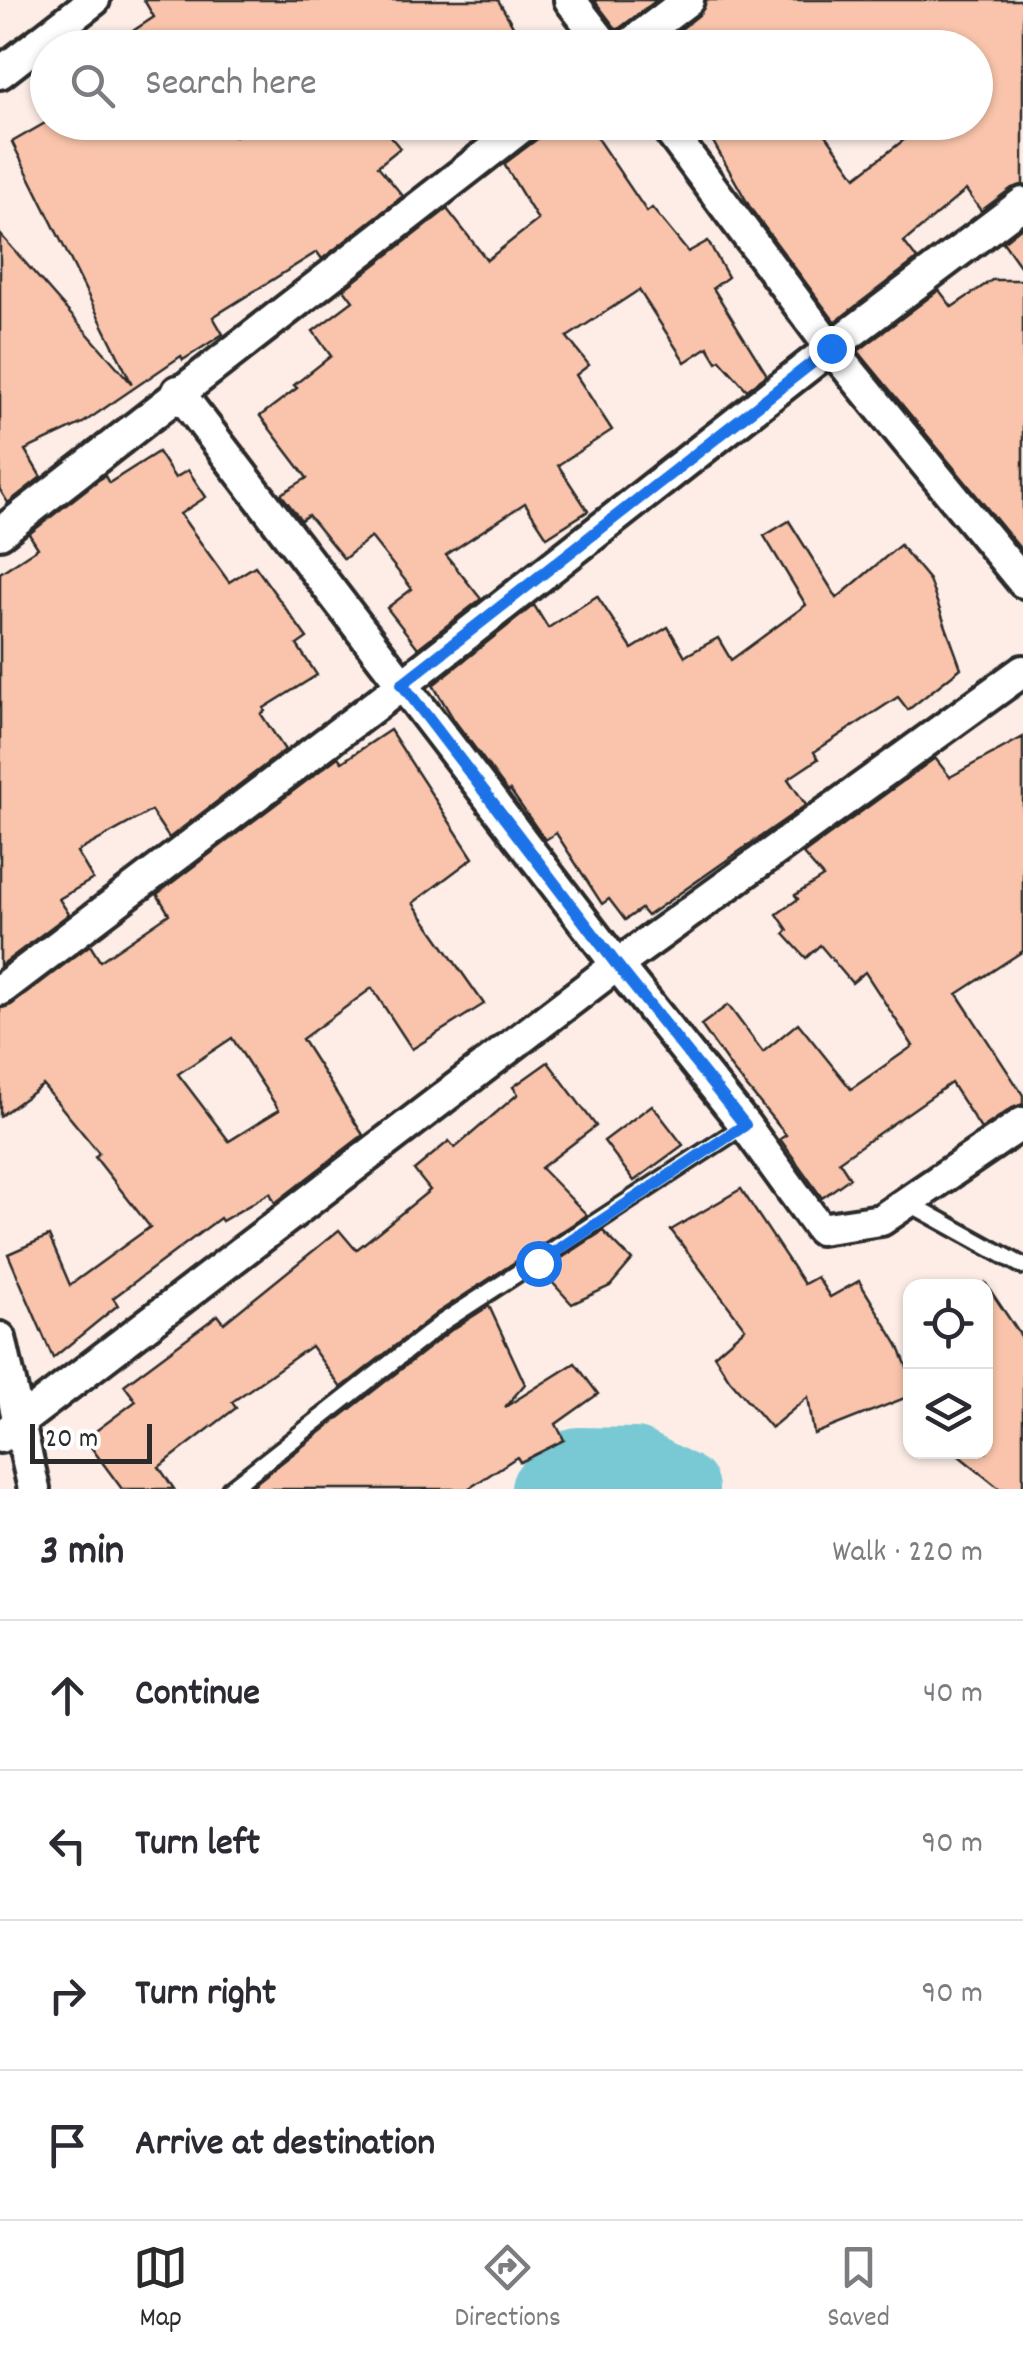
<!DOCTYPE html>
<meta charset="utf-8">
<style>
:root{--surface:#fff;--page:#f7f7f7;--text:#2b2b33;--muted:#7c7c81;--line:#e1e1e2;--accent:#2b2b2b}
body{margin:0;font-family:Dekko,sans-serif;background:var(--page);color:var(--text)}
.controls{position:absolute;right:30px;bottom:30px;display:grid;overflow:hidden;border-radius:20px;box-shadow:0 2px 8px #0004}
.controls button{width:90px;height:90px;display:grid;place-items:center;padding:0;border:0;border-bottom:2px solid var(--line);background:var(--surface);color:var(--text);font:50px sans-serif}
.scale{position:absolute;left:30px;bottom:25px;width:122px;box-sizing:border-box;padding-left:10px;border:5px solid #2b2b2b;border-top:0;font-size:28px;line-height:35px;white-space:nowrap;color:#2b2b2b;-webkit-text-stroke:8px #fff;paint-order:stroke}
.stop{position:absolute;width:30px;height:30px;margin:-22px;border:8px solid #1a73e8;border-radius:50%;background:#fff}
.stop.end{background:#1a73e8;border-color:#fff;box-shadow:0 2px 10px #0008}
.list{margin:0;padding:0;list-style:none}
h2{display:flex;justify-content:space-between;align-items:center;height:130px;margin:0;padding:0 40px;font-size:42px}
h2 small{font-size:32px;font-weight:400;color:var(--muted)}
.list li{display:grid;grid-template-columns:65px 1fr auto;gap:30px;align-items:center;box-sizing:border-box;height:150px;padding:0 40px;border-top:2px solid var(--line)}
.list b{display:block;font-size:38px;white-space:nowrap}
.list em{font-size:32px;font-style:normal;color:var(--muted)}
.icon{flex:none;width:55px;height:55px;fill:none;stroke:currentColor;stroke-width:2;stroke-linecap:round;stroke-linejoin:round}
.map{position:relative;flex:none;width:1023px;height:1489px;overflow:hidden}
.search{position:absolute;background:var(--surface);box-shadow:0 2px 8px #0004;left:30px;right:30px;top:30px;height:110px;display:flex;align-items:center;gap:25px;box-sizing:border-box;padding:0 35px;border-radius:55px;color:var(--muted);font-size:38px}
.sheet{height:730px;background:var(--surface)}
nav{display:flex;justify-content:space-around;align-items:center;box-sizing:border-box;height:140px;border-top:2px solid var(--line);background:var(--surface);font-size:28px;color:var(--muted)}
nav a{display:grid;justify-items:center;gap:5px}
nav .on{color:var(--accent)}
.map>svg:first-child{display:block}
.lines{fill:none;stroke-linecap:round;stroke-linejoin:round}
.river{stroke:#79c9d5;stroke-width:72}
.building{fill:#f9c4ab;stroke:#2b2b2b;stroke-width:2.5;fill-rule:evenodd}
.lane-casing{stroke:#2b2b2b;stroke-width:22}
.street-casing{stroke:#2b2b2b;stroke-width:38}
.lane{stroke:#fff;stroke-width:15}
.street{stroke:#fff;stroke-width:30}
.route{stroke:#1a73e8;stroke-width:12}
</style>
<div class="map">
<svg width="1023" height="1489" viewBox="0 0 1023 1489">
<rect width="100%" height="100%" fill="#fdede6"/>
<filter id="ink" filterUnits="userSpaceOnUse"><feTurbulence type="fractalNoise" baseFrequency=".01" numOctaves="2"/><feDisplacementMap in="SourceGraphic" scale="20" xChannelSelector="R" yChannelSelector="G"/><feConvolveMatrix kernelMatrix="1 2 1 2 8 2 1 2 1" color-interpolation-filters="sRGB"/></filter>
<g filter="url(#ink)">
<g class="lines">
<polyline class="river" points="547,1489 579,1463 635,1464 683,1489"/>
</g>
<g class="building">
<polygon points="144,0 498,0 526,48 240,48 232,34 209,48 107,48 154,17"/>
<polygon points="594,0 657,0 617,30"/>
<polygon points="706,0 1023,0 1023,185 1012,188 981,211 966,190 904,242 917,259 835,322 751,209 702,122 817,122 856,177 927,122 976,122 976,48 657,48 699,15"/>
<polygon points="47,122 203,122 235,136 253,122 378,122 400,148 378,166 403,196 322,259 317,252 213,317 223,334 183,360 181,356 83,423 25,450 41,477 8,503 0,490 0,234 132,384 12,142"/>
<polygon points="546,122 586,122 647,212 652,208 688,252 708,241 728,277 713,288 767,375 747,390 720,360 717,362 708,347 685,362 639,290 567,337 589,365 576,375 612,430 558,465 588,511 547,537 525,503 446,555 481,599 418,648 387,608 412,589 371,537 344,559 308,515 301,520 281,494 307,478 260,416 297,388 294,385 331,356 313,331 353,301 344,289 447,209 487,260 538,220 504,164 540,137"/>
<polygon points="1023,226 1023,270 1003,242"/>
<polygon points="992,280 1023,280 1023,552 858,351 939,290 952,307"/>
<polygon points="158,452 175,478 188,470 206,497 180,514 229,582 255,566 307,638 297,645 317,675 264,708 265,711 261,714 285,750 169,838 151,811 77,852 93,879 59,899 69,914 0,966 0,573 38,548 29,534 97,481 105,476 109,483"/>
<polygon points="789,521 837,598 900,545 929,580 961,668 908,710 898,697 814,752 818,759 788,779 806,805 647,916 641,909 625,920 609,899 602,904 556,833 545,840 510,790 508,792 454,720 433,685 534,605 548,628 597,596 632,649 668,627 685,656 718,638 731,660 806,605 764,536"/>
<path d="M390,730L473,858L413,903L484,1004L412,1049L372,988L302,1039L363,1135L275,1203L270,1193L222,1221L220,1218L113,1298L118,1305L53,1358L8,1254L49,1236L70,1285L150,1227L95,1157L99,1153L43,1085L0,1116V1008L11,1005L90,945L100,961L169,914L157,894L338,757L342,762ZM232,1038L279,1110L229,1141L178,1074Z"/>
<polygon points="1023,737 1023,951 957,994 1023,1095 1023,1104 1012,1108 981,1129 951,1083 839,1161 850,1178 822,1198 780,1139 786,1135 732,1069 701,1025 728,1005 763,1052 798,1023 851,1089 913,1046 865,972 852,983 820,945 806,958 784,934 788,930 777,914 798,899 795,895 823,877 803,854 935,758 950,777"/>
<polygon points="548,1062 596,1126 541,1168 587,1215 437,1313 341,1388 311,1346 232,1402 236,1408 159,1467 174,1489 122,1489 85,1439 136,1401 124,1385 218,1315 224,1323 339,1230 356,1250 430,1190 414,1170 449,1141 455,1148 518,1094 513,1087"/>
<polygon points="652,1105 683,1145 634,1181 604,1141"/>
<polygon points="741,1189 804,1284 817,1277 830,1297 859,1281 898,1345 910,1374 910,1396 814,1434 808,1397 771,1428 729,1379 714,1355 745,1328 671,1230"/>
<polygon points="603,1231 632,1260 610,1286 572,1304 542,1271"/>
<polygon points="986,1284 1023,1339 1023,1489 1000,1489 954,1452 986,1452"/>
<polygon points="489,1306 525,1384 505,1407 575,1363 598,1394 556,1424 564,1440 520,1462 517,1457 468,1489 248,1489 450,1331"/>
</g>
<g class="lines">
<g class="lane-casing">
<g id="lane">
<polyline points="909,1203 1023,1266"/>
<polyline points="230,1489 443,1322 745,1125"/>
</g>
</g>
<g class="street-casing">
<g id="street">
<polyline points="570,0 607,48"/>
<polyline points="625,48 688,0"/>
<polyline points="0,73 94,0"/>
<polyline points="663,122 831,348 1023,582"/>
<polyline points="178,391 617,965 745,1125 820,1229 881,1220 1023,1123"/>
<polyline points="0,533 528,122"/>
<polyline points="0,990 402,685 831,348 1023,203"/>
<polyline points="0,1338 34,1489"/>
<polyline points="0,1437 617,965 1023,671"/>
</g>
</g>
<use href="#lane" class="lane"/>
<use href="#street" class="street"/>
</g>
</g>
<g class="lines" filter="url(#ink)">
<polyline class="route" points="538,1263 745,1125 617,965 402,684 831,348"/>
</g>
</svg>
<div class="controls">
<button><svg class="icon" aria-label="locate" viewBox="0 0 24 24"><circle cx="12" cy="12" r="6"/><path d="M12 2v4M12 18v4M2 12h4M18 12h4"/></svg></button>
<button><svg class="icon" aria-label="layers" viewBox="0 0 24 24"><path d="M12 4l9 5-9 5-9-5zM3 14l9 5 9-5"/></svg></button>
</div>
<div class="scale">20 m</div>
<div class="stop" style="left:538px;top:1263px"></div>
<div class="stop end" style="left:831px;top:348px"></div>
<div class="search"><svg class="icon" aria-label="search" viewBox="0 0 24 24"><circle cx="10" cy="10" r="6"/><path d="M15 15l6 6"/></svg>Search here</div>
</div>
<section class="sheet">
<h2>3 min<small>Walk · 220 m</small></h2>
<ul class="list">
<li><svg class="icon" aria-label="ahead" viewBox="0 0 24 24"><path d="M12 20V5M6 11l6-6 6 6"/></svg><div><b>Continue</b></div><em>40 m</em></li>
<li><svg class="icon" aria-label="left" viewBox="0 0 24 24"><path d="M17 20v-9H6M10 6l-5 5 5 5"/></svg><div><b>Turn left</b></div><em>90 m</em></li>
<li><svg class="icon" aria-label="right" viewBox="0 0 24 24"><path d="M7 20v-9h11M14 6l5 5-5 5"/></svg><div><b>Turn right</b></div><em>90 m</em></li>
<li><svg class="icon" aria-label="arrive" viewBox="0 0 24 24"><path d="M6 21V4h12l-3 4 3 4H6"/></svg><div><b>Arrive at destination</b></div></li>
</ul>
</section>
<nav>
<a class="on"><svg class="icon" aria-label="map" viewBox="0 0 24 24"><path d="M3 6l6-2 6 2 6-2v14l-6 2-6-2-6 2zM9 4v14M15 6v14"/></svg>Map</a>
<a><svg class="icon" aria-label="directions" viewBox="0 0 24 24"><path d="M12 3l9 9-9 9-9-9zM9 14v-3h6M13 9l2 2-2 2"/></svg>Directions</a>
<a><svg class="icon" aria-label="saved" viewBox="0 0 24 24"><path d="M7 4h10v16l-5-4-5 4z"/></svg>Saved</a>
</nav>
